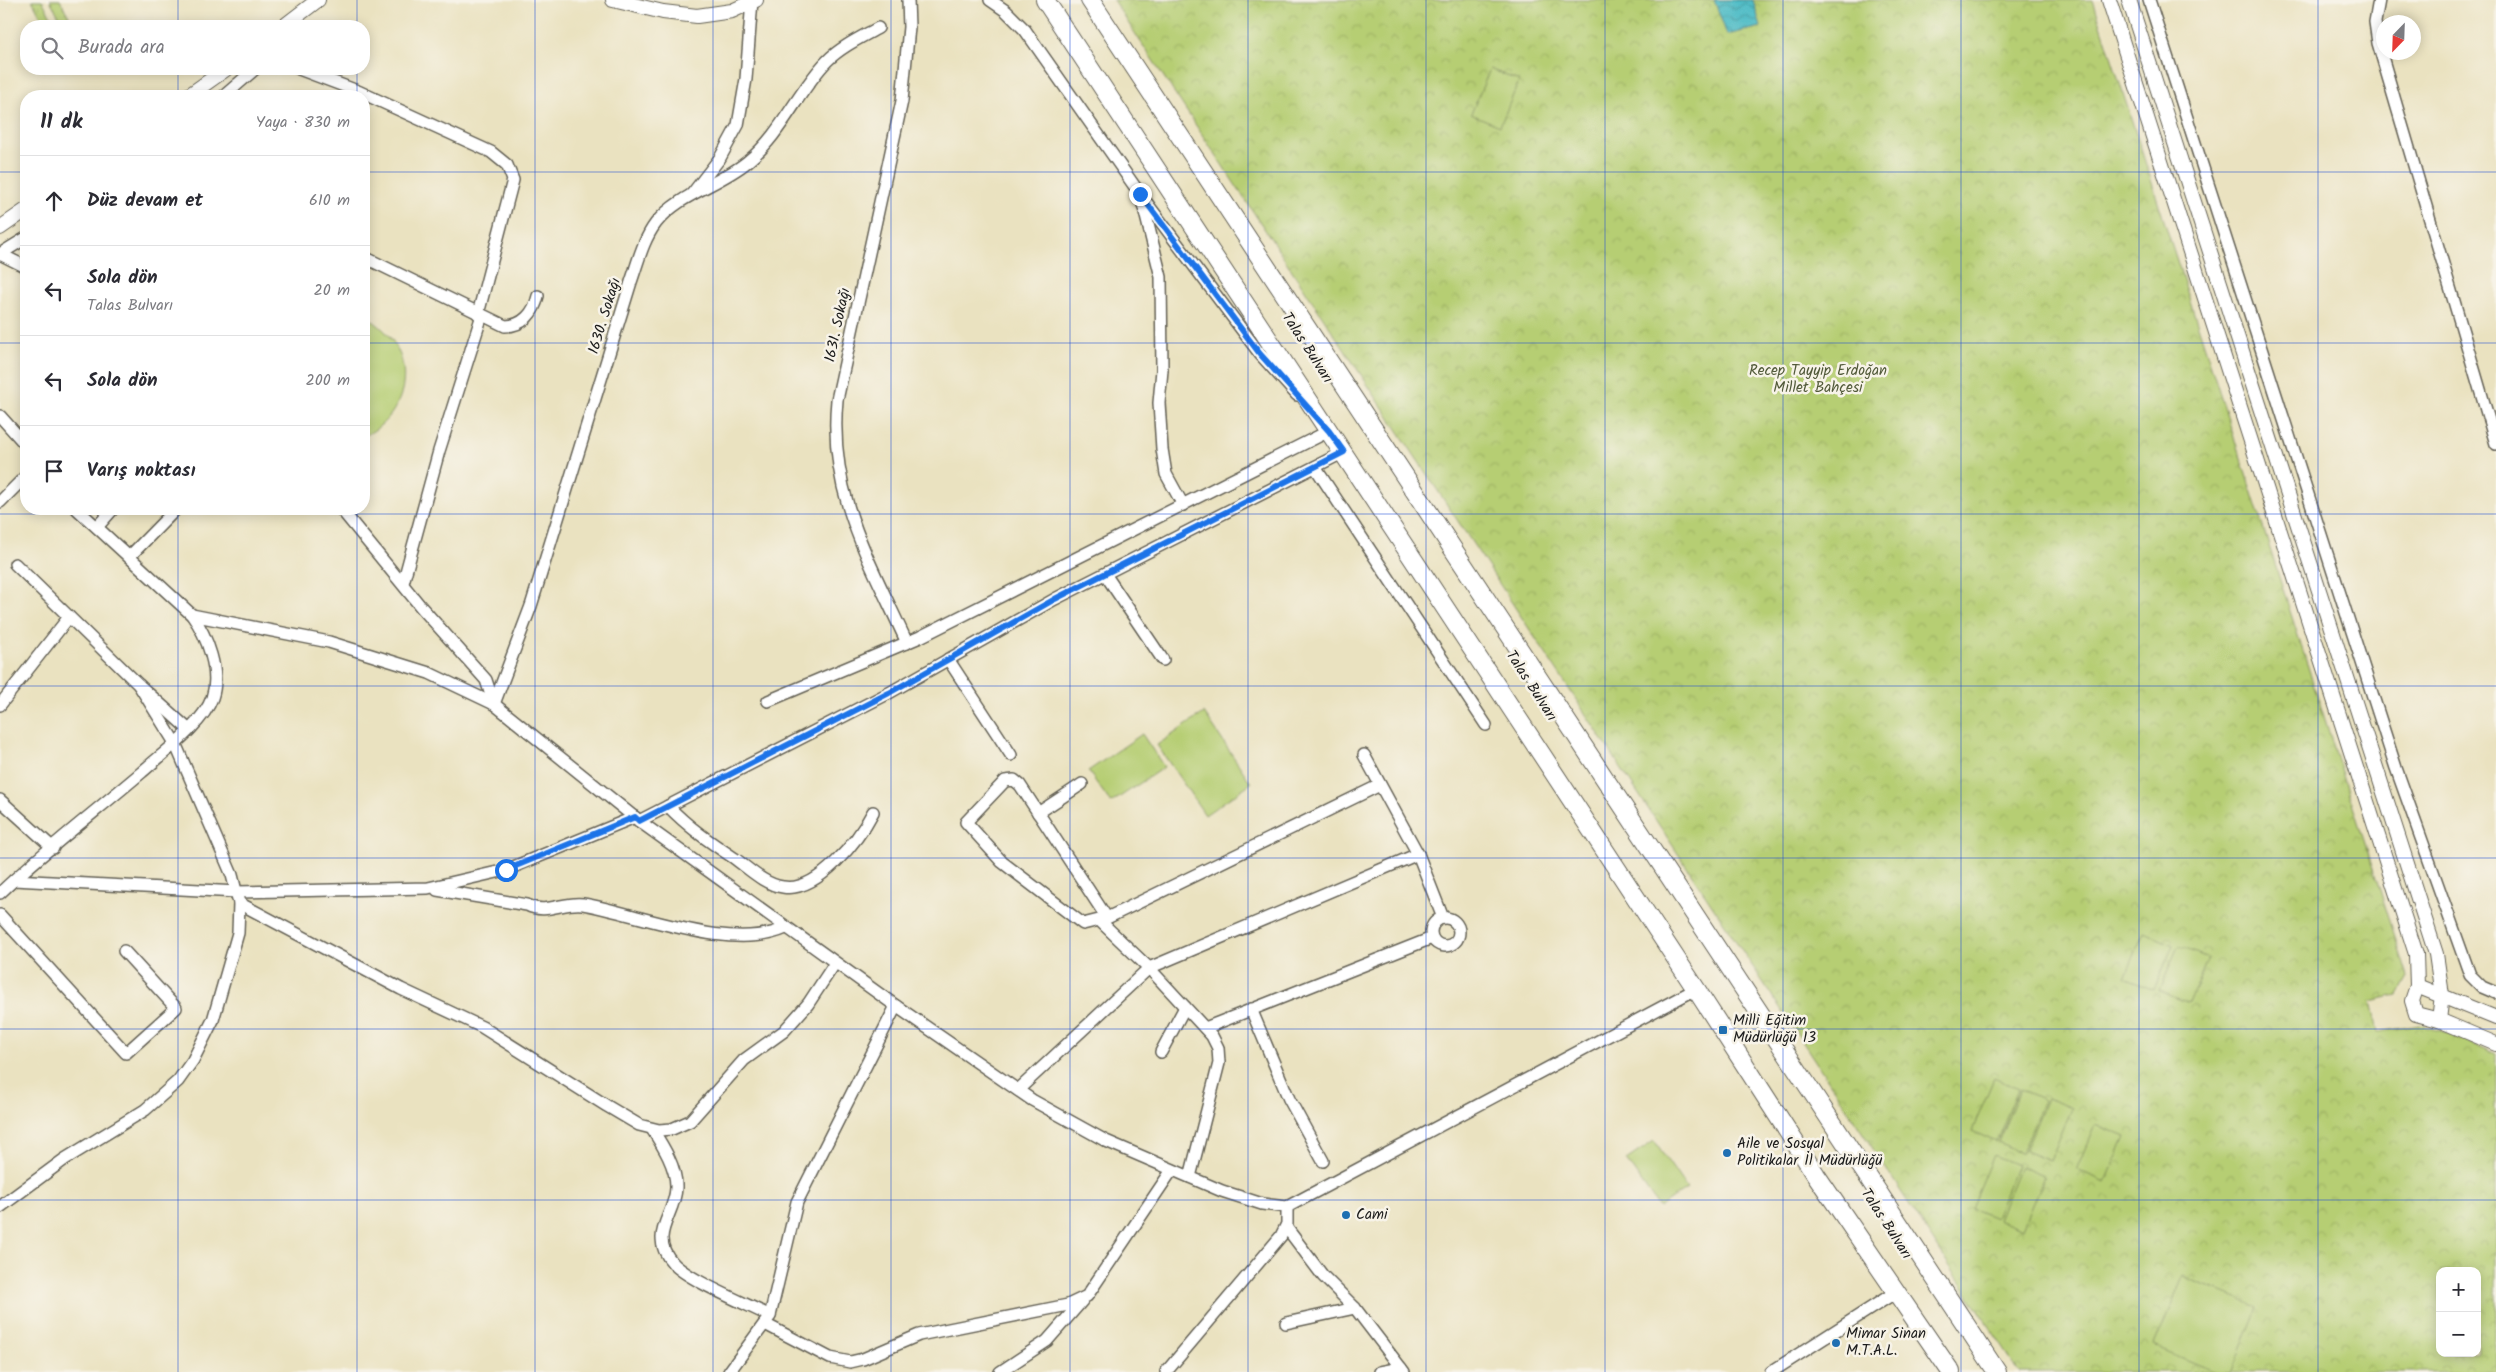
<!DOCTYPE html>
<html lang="tr">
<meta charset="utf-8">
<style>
:root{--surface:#fff;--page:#f7f7f7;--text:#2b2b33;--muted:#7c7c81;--line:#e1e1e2}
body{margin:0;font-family:Kalam,sans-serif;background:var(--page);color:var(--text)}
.controls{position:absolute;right:15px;bottom:15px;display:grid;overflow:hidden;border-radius:10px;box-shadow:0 2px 12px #0003}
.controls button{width:45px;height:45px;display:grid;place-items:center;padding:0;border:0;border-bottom:1px solid var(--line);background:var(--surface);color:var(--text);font:25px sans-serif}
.compass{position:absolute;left:2376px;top:15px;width:45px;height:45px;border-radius:50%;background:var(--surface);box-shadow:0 2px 12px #0003;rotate:203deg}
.stop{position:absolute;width:15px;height:15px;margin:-11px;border:4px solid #1a73e8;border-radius:50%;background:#fff}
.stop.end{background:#1a73e8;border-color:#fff;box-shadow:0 1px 5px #0008}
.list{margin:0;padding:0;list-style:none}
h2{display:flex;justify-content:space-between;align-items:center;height:65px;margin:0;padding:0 20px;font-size:21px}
h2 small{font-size:16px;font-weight:400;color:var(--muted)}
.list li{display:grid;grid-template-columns:32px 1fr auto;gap:15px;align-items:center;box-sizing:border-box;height:90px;padding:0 20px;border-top:1px solid var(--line)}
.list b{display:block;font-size:19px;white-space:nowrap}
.list p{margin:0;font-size:16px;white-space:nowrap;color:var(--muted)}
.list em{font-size:16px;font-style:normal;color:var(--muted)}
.icon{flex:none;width:28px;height:28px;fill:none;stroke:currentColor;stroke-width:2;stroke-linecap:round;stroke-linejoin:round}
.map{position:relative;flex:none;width:2496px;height:1372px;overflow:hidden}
.search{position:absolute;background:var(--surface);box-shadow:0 2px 12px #0003;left:20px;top:20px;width:350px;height:55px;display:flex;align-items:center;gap:12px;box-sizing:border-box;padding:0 18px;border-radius:20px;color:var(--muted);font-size:19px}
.panel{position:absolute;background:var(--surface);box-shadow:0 2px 12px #0003;left:20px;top:90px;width:350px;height:425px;border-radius:20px}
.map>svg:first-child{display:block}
.grass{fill:url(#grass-tufts);stroke:#697548}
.park{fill:url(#park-crowns);stroke:#697548;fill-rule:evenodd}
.pitch{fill:#b6ce73;stroke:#697548}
.water{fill:url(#water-waves);stroke:#356c71}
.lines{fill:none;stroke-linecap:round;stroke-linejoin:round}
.minor-casing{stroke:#646155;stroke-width:14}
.tertiary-casing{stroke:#646155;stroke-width:16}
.primary-casing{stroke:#646155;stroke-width:20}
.minor{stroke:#fff;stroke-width:11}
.tertiary{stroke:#fff;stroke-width:14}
.primary{stroke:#fff;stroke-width:18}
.route{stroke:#1a73e8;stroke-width:6}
.grid{fill:none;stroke:#1d4ed8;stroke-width:1;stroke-opacity:0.55}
.poi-dot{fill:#1f6fb2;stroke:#f7f3e8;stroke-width:2}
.labels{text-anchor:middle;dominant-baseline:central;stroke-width:5;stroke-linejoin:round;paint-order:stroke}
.street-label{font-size:15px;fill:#1c1c1c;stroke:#f7f3e8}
.park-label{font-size:15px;fill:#525a3a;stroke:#f7f3e8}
.poi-label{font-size:15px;fill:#1c1c1c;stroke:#f7f3e8;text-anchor:start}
</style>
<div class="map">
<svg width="2496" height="1372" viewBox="0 0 2496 1372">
<defs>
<pattern id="grass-tufts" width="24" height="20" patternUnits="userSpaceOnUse" patternTransform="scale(1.25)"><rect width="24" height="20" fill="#b6ce73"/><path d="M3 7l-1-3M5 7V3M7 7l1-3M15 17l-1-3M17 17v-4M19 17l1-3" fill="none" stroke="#9cb063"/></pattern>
<pattern id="park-crowns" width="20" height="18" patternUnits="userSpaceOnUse" patternTransform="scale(1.25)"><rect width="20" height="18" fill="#b6ce73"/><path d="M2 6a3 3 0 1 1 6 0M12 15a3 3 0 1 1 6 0" fill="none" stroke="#9cb063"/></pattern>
<pattern id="water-waves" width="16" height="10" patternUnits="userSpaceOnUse" patternTransform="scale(1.25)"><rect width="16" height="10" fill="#4ebcc6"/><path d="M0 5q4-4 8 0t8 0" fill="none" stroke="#4098a0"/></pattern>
</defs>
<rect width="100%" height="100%" fill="#f7f3e8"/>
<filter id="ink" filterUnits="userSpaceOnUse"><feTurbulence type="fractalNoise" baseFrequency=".02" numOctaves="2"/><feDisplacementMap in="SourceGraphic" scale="10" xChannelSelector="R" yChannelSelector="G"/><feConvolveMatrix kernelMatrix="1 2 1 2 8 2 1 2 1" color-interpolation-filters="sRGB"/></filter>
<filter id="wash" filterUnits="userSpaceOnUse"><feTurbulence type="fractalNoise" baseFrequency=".0096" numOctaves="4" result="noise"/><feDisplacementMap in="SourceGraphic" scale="20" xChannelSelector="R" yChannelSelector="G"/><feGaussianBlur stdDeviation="1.12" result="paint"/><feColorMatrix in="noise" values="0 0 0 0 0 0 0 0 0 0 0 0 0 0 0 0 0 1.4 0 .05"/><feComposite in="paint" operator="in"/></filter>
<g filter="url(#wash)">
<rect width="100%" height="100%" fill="#eae2c0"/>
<g class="grass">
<polygon points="32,0 42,0 56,26 46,26"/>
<polygon points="50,0 60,0 74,26 64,26"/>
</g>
<path class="park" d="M1113,0H2093L2408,977L2398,995L2371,1001L2378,1032L2419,1025L2445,1032L2496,1054V1372H2019L1845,1106ZM2440,1271H2477V1353H2440Z"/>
<g class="pitch">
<polygon points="1490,69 1519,81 1500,126 1471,114"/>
<path d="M364,314C374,322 385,329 392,340C416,374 401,419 364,436Z"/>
<polygon points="1204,713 1251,783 1205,815 1157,745"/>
<polygon points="1142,734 1164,767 1111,803 1088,771"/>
<polygon points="2144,932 2173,945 2154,990 2125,978"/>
<polygon points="2178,946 2208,958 2189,1003 2159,991"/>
<polygon points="1994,1078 2018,1089 1996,1142 1972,1131"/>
<polygon points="2020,1089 2044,1100 2022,1153 1998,1142"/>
<polygon points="2047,1098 2072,1108 2050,1161 2025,1151"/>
<polygon points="2096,1125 2125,1137 2106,1182 2077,1170"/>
<polygon points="1654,1141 1687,1189 1659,1207 1626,1160"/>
<polygon points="1993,1155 2017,1165 1995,1218 1971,1208"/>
<polygon points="2020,1166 2044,1176 2022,1229 1998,1219"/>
<polygon points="2183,1276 2258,1307 2231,1372 2216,1372 2154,1346"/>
</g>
<polygon class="water" points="1714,0 1753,0 1761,27 1727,35"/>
</g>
<g filter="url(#ink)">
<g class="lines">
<g class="minor-casing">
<g id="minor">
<polyline points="990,0 1006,11 1025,30 1140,194 1260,354 1297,395"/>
<polyline points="2149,0 2396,768 2470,975 2482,987 2496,993"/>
<polyline points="2379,0 2375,22 2378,43 2496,444"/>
<polyline points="299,69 360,92 491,152 507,165 513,180 478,314"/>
<polyline points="224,96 255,69"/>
<polyline points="692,194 720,158 738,125 746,79 752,0"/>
<polyline points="1142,200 1161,277 1162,370 1159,403 1162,449 1166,474 1183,505"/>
<polyline points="0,254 26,238"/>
<polyline points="0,254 26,267"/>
<path d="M364,257L505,326C523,326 534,313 538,296"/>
<polyline points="0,416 26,445"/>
<polyline points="1315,467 1486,725"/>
<polyline points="0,502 26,476"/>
<polyline points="341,509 421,607 486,680 494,704"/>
<polyline points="97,527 113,509"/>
<polyline points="129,557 176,509"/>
<polyline points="15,564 139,685 188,729"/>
<polyline points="1105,574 1163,660"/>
<polyline points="403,583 439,451 482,315"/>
<polyline points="192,615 329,642 429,673 494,704 639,821 896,1006 1032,1100 1106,1141 1222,1191 1262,1204 1287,1207 1696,989"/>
<path d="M907,643C870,561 828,494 837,400L902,101L909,27L908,0"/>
<polyline points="948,659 1011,755"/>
<polyline points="768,701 920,637 1329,431 1326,427"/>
<path d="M494,704L531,606L631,282C638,262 643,240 656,223C679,194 719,185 747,162C782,134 797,92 827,61C841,47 860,38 878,28"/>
<polyline points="0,705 69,617"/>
<polyline points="1364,755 1418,854 1443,918"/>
<polyline points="0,800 53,848"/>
<path d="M668,806C688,827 710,842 734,858C748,868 765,885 783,887C818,893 859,839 873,812"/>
<polyline points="1038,813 1082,784"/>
<polyline points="639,821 889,693 1055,599 1344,452"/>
<polyline points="14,880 237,892 428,888 506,870 635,817"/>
<path d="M437,890L527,905C546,915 564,901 583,904C641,914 731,953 786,928"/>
<path d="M0,893C45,850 95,812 142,772C163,753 203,724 212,698C221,672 207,636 192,615L77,509"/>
<polyline points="239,903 401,989 482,1027 607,1106 639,1125 659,1130 672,1129 690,1121 744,1060 784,1031 808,1004 835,963"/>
<polyline points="0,915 126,1053 176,1008 124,951"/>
<circle cx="1445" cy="932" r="14"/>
<polyline points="1107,918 1020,785 1014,780 1005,781 966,822 1002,862 1083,924 1107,918 1380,785"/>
<polyline points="1100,921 1149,968 1212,1036 1218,1048 1219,1063 1190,1177"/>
<polyline points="1251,1009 1289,1099 1323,1161"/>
<polyline points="1205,1028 1432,938"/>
<polyline points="1161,1052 1185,1007"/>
<polyline points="1018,1090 1149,968 1418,854"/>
<path d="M652,1129C663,1146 677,1168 676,1188C675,1216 647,1235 673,1263C688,1280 747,1304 770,1316"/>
<polyline points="0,1207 65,1159 145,1110 178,1081 193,1060 213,1020 238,933 239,903 232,875 175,743 139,685"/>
<polyline points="1286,1227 1323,1276 1355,1308 1404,1372"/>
<polyline points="1286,1323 1355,1308"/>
<polyline points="765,1324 830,1358 850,1362 863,1359 919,1335 1068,1305 1087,1296 1172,1170"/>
<polyline points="729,1372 770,1316 797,1202 896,1006"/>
<polyline points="1000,1372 1047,1341 1082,1301"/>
<polyline points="1166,1372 1281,1236 1287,1224 1287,1207"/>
<polyline points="1380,1372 1401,1368"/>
<polyline points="1771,1372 1896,1292"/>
</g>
</g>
<g class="tertiary-casing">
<g id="tertiary">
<polyline points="613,0 663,12 697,16 732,11 756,0"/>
<polyline points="2109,0 2416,954 2417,986 2412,1001 2416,1014 2439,1020 2496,1044"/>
<polyline points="2129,0 2436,954 2442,995 2439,1020"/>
<polyline points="284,26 318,0"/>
<polyline points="188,96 226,69"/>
<polyline points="0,228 26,210"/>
<polyline points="2417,986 2496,1018"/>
</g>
</g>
<g class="primary-casing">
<g id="primary">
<polyline points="1045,0 1696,989 1816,1175 1951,1372"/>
<polyline points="1090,0 1997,1372"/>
</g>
</g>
<use href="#minor" class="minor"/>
<use href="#tertiary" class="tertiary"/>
<use href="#primary" class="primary"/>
</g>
</g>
<g class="lines" filter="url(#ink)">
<polyline class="route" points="506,870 635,817 639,821 889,693 1055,599 1344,452 1329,431 1260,354 1140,194"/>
</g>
<path class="grid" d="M178,0V26M357,0V26M535,0V1372M713,0V1372M891,0V1372M1070,0V1372M1248,0V1372M1426,0V1372M1605,0V1372M1783,0V1372M1961,0V1372M2139,0V1372M2318,0V1372M178,69V96M357,69V96M0,172H26M364,172H2496M0,343H26M364,343H2496M178,509V1372M357,509V1372M0,514H2496M0,686H2496M0,858H2496M0,1029H2496M0,1200H2496"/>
<g class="poi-dot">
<rect x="1718" y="1025" width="10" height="10" rx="2.5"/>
<circle cx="1727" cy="1153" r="5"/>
<circle cx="1346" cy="1215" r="5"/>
<circle cx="1836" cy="1343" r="5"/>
</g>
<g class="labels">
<g class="street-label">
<text transform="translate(605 316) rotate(-73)">1630. Sokağı</text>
<text transform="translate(838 325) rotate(-78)">1631. Sokağı</text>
<text transform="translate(1307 348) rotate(57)">Talas Bulvarı</text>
<text transform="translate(1531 686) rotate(57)">Talas Bulvarı</text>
<text transform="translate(1886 1224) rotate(57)">Talas Bulvarı</text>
</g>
<g class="park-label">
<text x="1818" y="371">Recep Tayyip Erdoğan<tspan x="1818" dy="17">Millet Bahçesi</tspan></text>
</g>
<g class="poi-label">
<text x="1733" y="1021">Milli Eğitim<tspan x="1733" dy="17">Müdürlüğü 13</tspan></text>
<text x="1737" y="1144">Aile ve Sosyal<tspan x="1737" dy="17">Politikalar İl Müdürlüğü</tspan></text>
<text x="1356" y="1215">Cami</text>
<text x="1846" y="1334">Mimar Sinan<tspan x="1846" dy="17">M.T.A.L.</tspan></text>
</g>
</g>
</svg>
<div class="controls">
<button>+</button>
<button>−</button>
</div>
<svg class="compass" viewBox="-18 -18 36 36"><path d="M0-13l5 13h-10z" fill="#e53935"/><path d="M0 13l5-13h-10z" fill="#7c7c81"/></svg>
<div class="stop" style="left:506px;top:870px"></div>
<div class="stop end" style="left:1140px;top:194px"></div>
<div class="search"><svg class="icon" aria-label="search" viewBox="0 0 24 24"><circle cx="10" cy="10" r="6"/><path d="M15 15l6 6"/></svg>Burada ara</div>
<section class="panel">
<h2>11 dk<small>Yaya · 830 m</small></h2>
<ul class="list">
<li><svg class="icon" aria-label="ahead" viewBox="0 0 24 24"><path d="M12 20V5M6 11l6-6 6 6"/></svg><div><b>Düz devam et</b></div><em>610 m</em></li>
<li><svg class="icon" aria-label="left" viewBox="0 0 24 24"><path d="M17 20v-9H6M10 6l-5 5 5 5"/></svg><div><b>Sola dön</b><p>Talas Bulvarı</p></div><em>20 m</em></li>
<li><svg class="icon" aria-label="left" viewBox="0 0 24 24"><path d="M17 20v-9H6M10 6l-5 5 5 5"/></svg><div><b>Sola dön</b></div><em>200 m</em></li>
<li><svg class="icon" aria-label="arrive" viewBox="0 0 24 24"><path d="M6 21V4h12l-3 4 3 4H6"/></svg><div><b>Varış noktası</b></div></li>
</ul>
</section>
</div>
